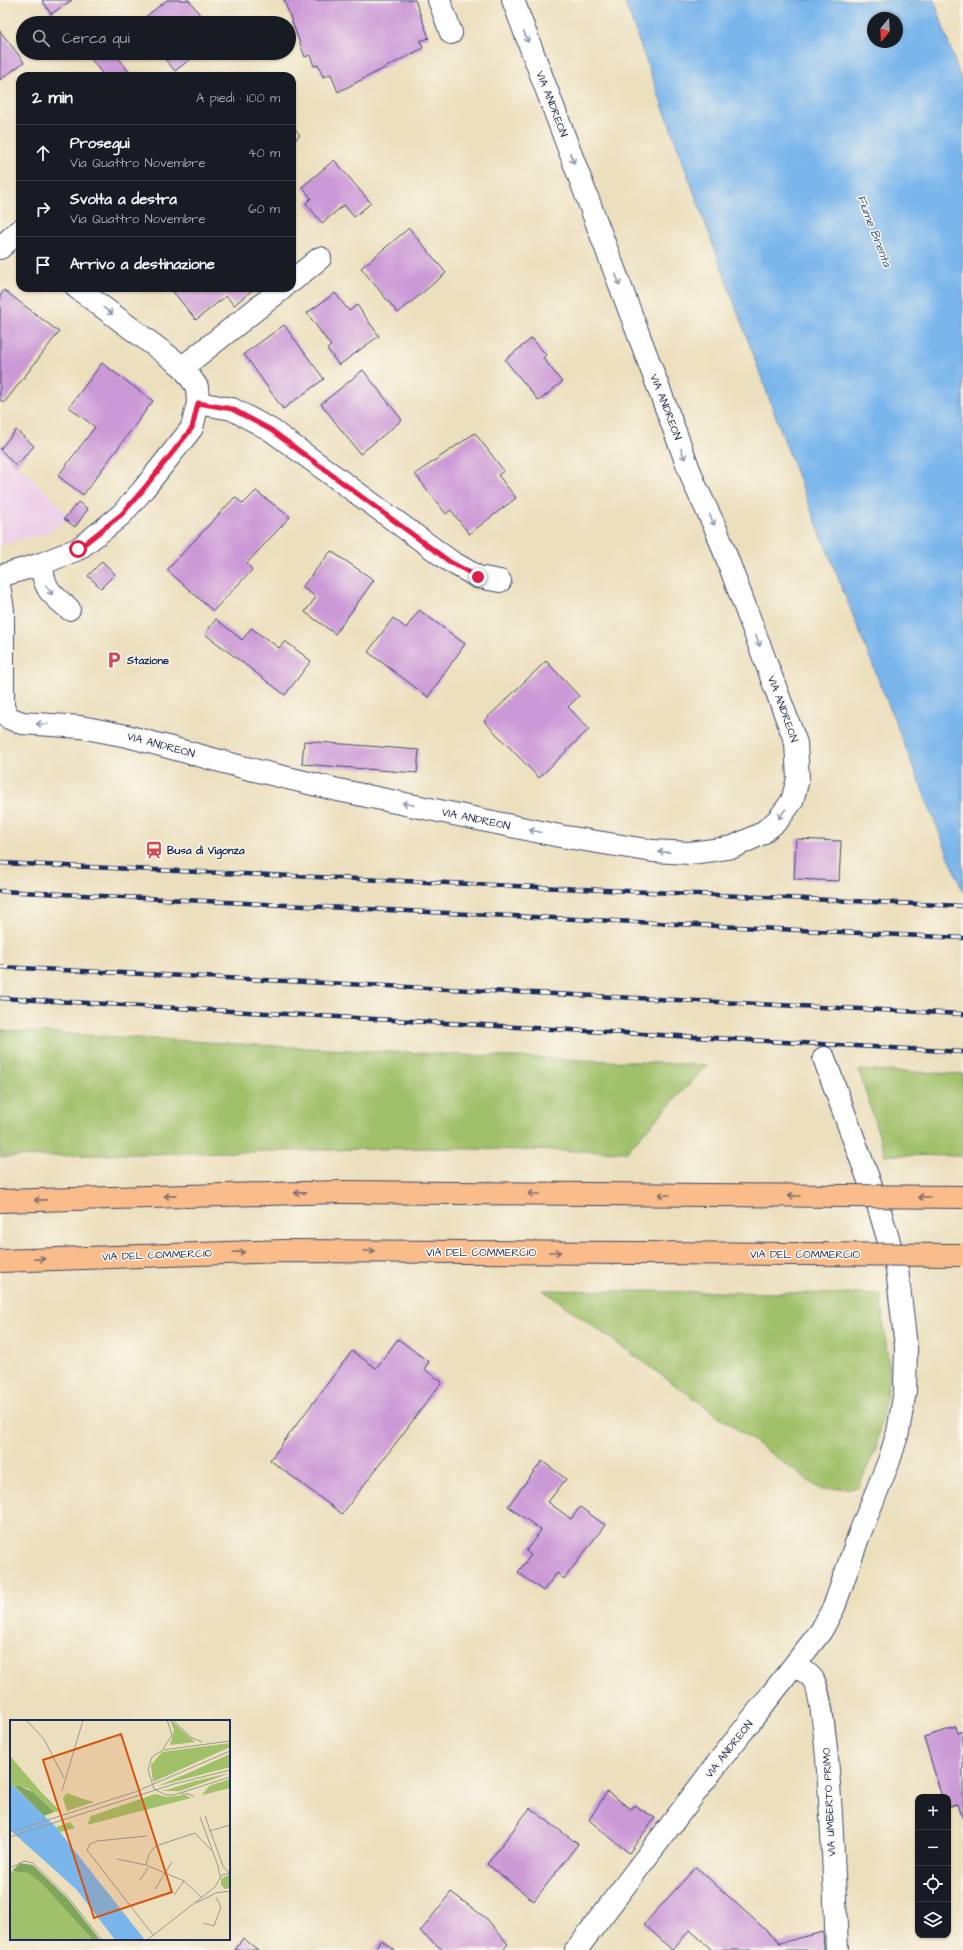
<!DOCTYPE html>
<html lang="it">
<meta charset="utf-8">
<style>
:root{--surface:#171b24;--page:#242831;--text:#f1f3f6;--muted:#9ea1a6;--line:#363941}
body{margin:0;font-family:"Architects Daughter",sans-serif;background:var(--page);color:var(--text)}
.controls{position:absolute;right:12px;bottom:12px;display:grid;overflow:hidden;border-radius:8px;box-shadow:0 1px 3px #0004}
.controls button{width:36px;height:36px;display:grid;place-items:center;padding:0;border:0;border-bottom:1px solid var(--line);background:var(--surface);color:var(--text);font:20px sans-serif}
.compass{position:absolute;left:867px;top:12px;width:36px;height:36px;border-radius:50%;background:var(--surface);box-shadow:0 1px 3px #0004;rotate:198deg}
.stop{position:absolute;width:12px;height:12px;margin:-9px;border:3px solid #e11d48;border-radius:50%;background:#fff}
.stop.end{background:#e11d48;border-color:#fff;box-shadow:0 1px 4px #0008}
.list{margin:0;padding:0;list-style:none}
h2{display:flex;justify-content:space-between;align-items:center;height:52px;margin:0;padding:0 16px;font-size:17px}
h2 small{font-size:13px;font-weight:400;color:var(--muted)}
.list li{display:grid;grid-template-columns:26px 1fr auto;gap:12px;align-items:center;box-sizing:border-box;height:56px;padding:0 16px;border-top:1px solid var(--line)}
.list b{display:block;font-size:15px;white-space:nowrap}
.list p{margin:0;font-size:13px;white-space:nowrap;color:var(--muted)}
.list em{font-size:13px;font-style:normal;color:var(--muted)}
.icon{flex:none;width:22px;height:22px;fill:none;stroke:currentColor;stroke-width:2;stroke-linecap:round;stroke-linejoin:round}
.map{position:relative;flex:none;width:963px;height:1950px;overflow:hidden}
.search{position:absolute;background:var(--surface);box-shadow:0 1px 3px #0004;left:16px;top:16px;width:280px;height:44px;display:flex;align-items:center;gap:10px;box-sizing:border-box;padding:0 14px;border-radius:22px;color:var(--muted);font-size:15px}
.panel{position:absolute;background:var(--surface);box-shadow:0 1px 3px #0004;left:16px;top:72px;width:280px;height:220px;border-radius:12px}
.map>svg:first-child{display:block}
.built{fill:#edd1e9}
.green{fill:#a0c069;stroke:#5e7864}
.water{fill:#7ab6ec;stroke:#4a72a5;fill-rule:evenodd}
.building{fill:#cc99d7}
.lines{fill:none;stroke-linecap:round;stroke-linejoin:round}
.minor-casing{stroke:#3a496c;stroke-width:24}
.highway-casing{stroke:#3a496c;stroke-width:24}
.minor{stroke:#fff;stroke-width:22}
.highway{stroke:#f9bc8a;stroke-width:22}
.rail-casing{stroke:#1b2f5e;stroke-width:4.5}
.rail{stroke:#fbf7ec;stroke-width:3;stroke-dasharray:9;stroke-linecap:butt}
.highway-bridge-casing{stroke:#3a496c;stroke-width:24;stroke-linecap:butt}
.highway-bridge{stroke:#f9bc8a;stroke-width:22}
.oneway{stroke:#8d97ae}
.oneway2{stroke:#7f6e72}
.route{stroke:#e11d48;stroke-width:5}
.labels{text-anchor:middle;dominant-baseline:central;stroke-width:3;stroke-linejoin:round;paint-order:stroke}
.street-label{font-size:11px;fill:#1b2f5e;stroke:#fbf7ec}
.poi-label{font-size:11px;font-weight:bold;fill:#1b2f5e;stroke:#fbf7ec;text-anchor:start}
.water-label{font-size:12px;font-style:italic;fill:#385889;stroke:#fbf7ec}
.inset-road{fill:none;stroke:#989997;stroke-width:1}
.view{fill:#d45514;fill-opacity:0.15;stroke:#d45514;stroke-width:2}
.inset-edge{fill:none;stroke:#1b2f5e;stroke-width:2}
</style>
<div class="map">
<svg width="963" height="1950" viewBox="0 0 963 1950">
<rect width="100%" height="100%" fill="#fbf7ec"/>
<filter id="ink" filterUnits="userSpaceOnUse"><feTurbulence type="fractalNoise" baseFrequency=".025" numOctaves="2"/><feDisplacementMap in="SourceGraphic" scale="8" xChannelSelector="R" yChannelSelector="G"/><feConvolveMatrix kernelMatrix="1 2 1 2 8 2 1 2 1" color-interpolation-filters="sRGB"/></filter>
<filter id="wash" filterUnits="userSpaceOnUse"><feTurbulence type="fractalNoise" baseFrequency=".012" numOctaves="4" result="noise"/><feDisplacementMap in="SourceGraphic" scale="16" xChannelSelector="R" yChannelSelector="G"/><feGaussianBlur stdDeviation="0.9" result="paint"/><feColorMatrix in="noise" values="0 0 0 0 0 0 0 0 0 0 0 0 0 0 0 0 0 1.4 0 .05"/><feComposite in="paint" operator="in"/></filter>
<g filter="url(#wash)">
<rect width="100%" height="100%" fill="#ecdfbd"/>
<polygon class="built" points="0,446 72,518 43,535 0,545"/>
<g class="green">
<polygon points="0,1030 345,1050 707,1065 626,1152 425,1148 0,1157"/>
<polygon points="859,1070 963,1074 963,1156 885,1155"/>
<polygon points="543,1290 880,1294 890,1376 876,1448 858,1488 820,1489"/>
</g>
<path class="water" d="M624,0H934L963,86V892L796,472ZM873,18H897V42H873Z"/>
<g id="blocks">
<g class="building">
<polygon points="42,0 72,0 51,14"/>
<polygon points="167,0 189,0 206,23 138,23"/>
<polygon points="284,0 415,0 429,38 420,41 423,48 338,92 331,74 323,77 318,65 314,66 310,55 305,57"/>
<polygon points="0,31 24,62 0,80"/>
<polygon points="99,53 115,53 132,76 104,76 91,59"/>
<polygon points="160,53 198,53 175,71"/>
<polygon points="292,125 300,135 292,142"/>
<polygon points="334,160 371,203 354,217 344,205 322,223 306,203 311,198 302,187"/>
<polygon points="409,228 446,273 398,313 361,268"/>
<polygon points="170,288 255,288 234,305 226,296 196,320"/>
<polygon points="4,290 59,332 4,403 0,400 0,296"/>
<polygon points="335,293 349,311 357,305 379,336 339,365 327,349 331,346 307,313"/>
<polygon points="284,325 324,379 283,409 244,354"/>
<polygon points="532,338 546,355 543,358 562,382 539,401 505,360"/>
<polygon points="102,363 153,401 83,495 58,476 95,427 69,407"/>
<polygon points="363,370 402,420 360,454 321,404"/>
<polygon points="16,430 34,446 16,466 0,449"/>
<polygon points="475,433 504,471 498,475 516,498 469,534 451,510 446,514 415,474"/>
<polygon points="256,491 290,517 247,563 252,570 213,611 167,570 235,497 243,504"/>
<polygon points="78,502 88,509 75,527 64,519"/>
<polygon points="331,551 374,580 335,634 305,612 316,597 302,587"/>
<polygon points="102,561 115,574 101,588 88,576"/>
<polygon points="419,610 465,644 428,697 368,652 393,618 406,628"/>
<polygon points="216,619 242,640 251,628 279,648 285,641 311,661 285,695 205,634"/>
<polygon points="546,661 579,696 568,707 589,729 539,778 484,721"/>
<polygon points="304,741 419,750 417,773 302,764"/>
<polygon points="796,839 841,841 839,881 794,879"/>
<polygon points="398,1339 429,1362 424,1369 442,1382 342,1514 270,1460 352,1351 376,1368"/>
<polygon points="542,1461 566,1479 548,1502 571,1519 580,1507 605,1525 564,1579 557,1573 543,1591 518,1572 531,1555 526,1551 541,1530 508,1506"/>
<polygon points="956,1727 958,1733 963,1731 963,1820 958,1804 948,1807 948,1797 942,1797 924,1737"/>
<polygon points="607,1792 631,1809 634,1805 655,1818 629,1853 589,1820"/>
<polygon points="530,1808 578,1844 534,1901 487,1864"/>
<polygon points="696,1867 780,1943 823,1932 824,1950 712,1950 690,1930 672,1950 644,1924"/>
<polygon points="451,1892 487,1919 508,1944 503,1950 443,1950 420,1932"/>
<polygon points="243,1938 258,1950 235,1950"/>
<polygon points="381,1940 394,1950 374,1950"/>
</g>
</g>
</g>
<g filter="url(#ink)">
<use href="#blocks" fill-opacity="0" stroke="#3a496c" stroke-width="1"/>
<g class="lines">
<g class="minor-casing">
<g id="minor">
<polyline points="439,0 451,33"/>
<polyline points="0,248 20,230"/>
<polyline points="292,281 320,258"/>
<polyline points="183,367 283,288"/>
<polyline points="198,403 232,409 271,430 450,561 478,577 500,581"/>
<path d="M41,564C45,590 49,592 69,609"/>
<polyline points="0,576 41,564 78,549 104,529 122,514 142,491 192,428 198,403 197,387 183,367 77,288"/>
<polyline points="0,591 3,610 3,708 9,718 22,723 81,727 127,736 246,768 338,790 560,836 653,851 690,853 714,850 733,847 761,834 778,820 792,801 798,779 796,743 716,529 695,485 513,0"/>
<path d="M795,1665C800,1669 808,1673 812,1678C830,1699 835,1909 837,1950"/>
<polyline points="576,1950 720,1760 821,1631 834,1607 859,1535 889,1461 898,1432 905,1391 906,1347 897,1269 879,1208 824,1058"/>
</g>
</g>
<g class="highway-casing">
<polyline id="highway" points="0,1201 339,1192"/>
</g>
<use href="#minor" class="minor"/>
<use href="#highway" class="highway"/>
<g class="rail-casing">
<g id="rail">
<polyline points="0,863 963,906"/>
<polyline points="0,891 963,938"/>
<polyline points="0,967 963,1014"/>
<polyline points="0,998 963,1052"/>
</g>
</g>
<use href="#rail" class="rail"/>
<g class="highway-bridge-casing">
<g id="highway-bridge">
<polyline points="339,1192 963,1197"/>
<polyline points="0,1261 282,1251 960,1255"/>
</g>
</g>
<use href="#highway-bridge" class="highway-bridge"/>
</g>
<defs><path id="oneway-shaft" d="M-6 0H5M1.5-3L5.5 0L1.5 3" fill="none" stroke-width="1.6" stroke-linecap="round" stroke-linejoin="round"/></defs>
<g class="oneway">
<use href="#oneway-shaft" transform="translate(526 37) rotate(69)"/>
<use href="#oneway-shaft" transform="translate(572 158) rotate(69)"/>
<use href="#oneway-shaft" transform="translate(618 280) rotate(69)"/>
<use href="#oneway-shaft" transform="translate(108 311) rotate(36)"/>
<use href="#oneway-shaft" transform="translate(683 454) rotate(69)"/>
<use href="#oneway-shaft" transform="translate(712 520) rotate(65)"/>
<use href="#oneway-shaft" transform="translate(49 590) rotate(55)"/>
<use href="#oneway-shaft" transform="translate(758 641) rotate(70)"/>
<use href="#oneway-shaft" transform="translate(42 724) rotate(-177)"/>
<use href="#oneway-shaft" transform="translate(408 804) rotate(-168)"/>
<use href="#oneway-shaft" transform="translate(782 814) rotate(126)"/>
<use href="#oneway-shaft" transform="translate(535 831) rotate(-168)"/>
<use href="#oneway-shaft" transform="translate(664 852) rotate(-178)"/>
</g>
<g class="oneway2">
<use href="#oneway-shaft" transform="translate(300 1193) rotate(179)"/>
<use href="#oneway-shaft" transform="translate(534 1194) rotate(-180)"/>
<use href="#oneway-shaft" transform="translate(664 1195) rotate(-180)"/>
<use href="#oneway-shaft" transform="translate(170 1196) rotate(179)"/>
<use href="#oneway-shaft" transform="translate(794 1196) rotate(-180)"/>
<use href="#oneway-shaft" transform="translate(924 1197) rotate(-180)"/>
<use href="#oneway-shaft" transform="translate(40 1200) rotate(179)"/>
<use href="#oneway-shaft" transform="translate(369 1251)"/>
<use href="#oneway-shaft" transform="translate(239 1252) rotate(-2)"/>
<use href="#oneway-shaft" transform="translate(555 1252)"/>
<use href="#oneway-shaft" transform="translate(39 1259) rotate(-2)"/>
</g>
</g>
<g class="lines" filter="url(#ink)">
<polyline class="route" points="78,549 122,514 142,491 192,428 198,403 232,409 271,430 450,562 478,577"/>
</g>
<defs>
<g id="parking-bare" transform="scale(1.38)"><path d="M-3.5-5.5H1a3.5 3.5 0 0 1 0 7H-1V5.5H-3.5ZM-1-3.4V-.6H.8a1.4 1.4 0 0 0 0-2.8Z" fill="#d1495b" stroke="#fbf7ec" stroke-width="2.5" paint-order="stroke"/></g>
<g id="station-bare" transform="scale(1.38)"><path d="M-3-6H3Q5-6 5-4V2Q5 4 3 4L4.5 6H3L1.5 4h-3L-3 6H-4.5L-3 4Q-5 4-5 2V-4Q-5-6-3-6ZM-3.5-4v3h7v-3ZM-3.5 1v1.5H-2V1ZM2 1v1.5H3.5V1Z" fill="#d1495b" stroke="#fbf7ec" stroke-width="2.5" paint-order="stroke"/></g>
</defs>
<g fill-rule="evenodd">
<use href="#parking-bare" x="114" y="660"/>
<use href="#station-bare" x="154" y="850"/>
</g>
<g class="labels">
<g class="street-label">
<text transform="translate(552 104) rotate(69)">VIA ANDREON</text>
<text transform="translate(666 407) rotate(69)">VIA ANDREON</text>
<text transform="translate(783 709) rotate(70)">VIA ANDREON</text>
<text transform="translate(161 745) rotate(15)">VIA ANDREON</text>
<text transform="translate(476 819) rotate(12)">VIA ANDREON</text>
<text x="481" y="1252">VIA DEL COMMERCIO</text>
<text x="805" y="1254">VIA DEL COMMERCIO</text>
<text transform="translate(157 1255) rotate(-2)">VIA DEL COMMERCIO</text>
<text transform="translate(729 1749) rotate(-52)">VIA ANDREON</text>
<text transform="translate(829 1802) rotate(-93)">VIA UMBERTO PRIMO</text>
</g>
<g class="poi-label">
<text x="127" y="660">Stazione</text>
<text x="167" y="850">Busa di Vigonza</text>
</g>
<g class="water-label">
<text transform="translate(874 231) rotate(69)">Fiume Brenta</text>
</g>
</g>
<g transform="translate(10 1720)">
<rect width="220" height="220" fill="#ecdfbd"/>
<path d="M160,0L162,1L185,22L160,25L164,10ZM220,23V27L143,62L141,45L152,32ZM220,34V47L148,66L185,50ZM0,36L32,73L50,91L44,92L23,72L17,68L5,67L0,63ZM220,53L170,71H153L185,61ZM220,59V68L192,75L199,66ZM57,73L73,79L84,82L57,91L53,78ZM145,74L156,77L175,75L181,78L77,105L81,96ZM60,102L65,108L50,112L46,107ZM6,151L18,153L32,164L83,220H0V152ZM220,154V168L215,169L211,165V159Z" fill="#a0c069"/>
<path d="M9,66L23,72L44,92L34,96L5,67ZM10,143L23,145L58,179L90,220H83L32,164L18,153L2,151Z" fill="#80a65d"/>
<path d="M0,63L46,107L135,220H105L67,170L0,110Z" fill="#7ab6ec"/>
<path class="inset-road" d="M16,0L34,19L54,58M163,0L182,18L192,22M220,21L153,30L142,37L138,50L144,69L156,75H164L220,57M153,29L162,15L157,0M52,71L73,0M171,74H179L184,77M195,96L213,146L219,153M190,97L208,146L210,157M199,111L220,105M0,112L125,72L220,31M137,116L87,121L80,124L77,130L143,215M0,117L164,64L220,50M107,139L136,145L174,161L191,177M136,145L139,134L146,126L185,113L201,130M0,148L14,141L23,143L58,177L92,220M130,160L138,148M145,169L162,142M164,175L174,161M186,183L206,173L220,171M193,203L204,206L211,187L206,177M137,220L205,167L212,155L220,153"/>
<path class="view" d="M111,14L162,172L84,198L33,40Z"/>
<rect width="220" height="220" class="inset-edge"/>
</g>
</svg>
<div class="controls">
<button>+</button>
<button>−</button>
<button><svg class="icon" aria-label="locate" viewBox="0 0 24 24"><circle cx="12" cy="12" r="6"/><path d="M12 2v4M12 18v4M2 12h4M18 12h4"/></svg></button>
<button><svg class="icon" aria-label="layers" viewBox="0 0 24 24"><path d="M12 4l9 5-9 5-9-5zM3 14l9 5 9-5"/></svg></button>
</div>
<svg class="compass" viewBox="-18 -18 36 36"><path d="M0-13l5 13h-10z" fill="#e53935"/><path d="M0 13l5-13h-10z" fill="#9ea1a6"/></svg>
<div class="stop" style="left:78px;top:549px"></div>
<div class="stop end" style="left:478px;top:577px"></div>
<div class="search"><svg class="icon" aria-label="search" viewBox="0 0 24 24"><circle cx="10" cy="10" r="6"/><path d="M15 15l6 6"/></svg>Cerca qui</div>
<section class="panel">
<h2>2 min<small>A piedi · 100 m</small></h2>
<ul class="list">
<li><svg class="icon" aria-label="ahead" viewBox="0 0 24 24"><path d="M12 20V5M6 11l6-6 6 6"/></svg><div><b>Prosegui</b><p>Via Quattro Novembre</p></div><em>40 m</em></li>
<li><svg class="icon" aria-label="right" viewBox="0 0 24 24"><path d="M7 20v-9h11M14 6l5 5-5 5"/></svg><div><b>Svolta a destra</b><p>Via Quattro Novembre</p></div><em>60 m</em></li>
<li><svg class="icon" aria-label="arrive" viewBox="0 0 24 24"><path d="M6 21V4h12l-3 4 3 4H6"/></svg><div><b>Arrivo a destinazione</b></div></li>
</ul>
</section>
</div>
